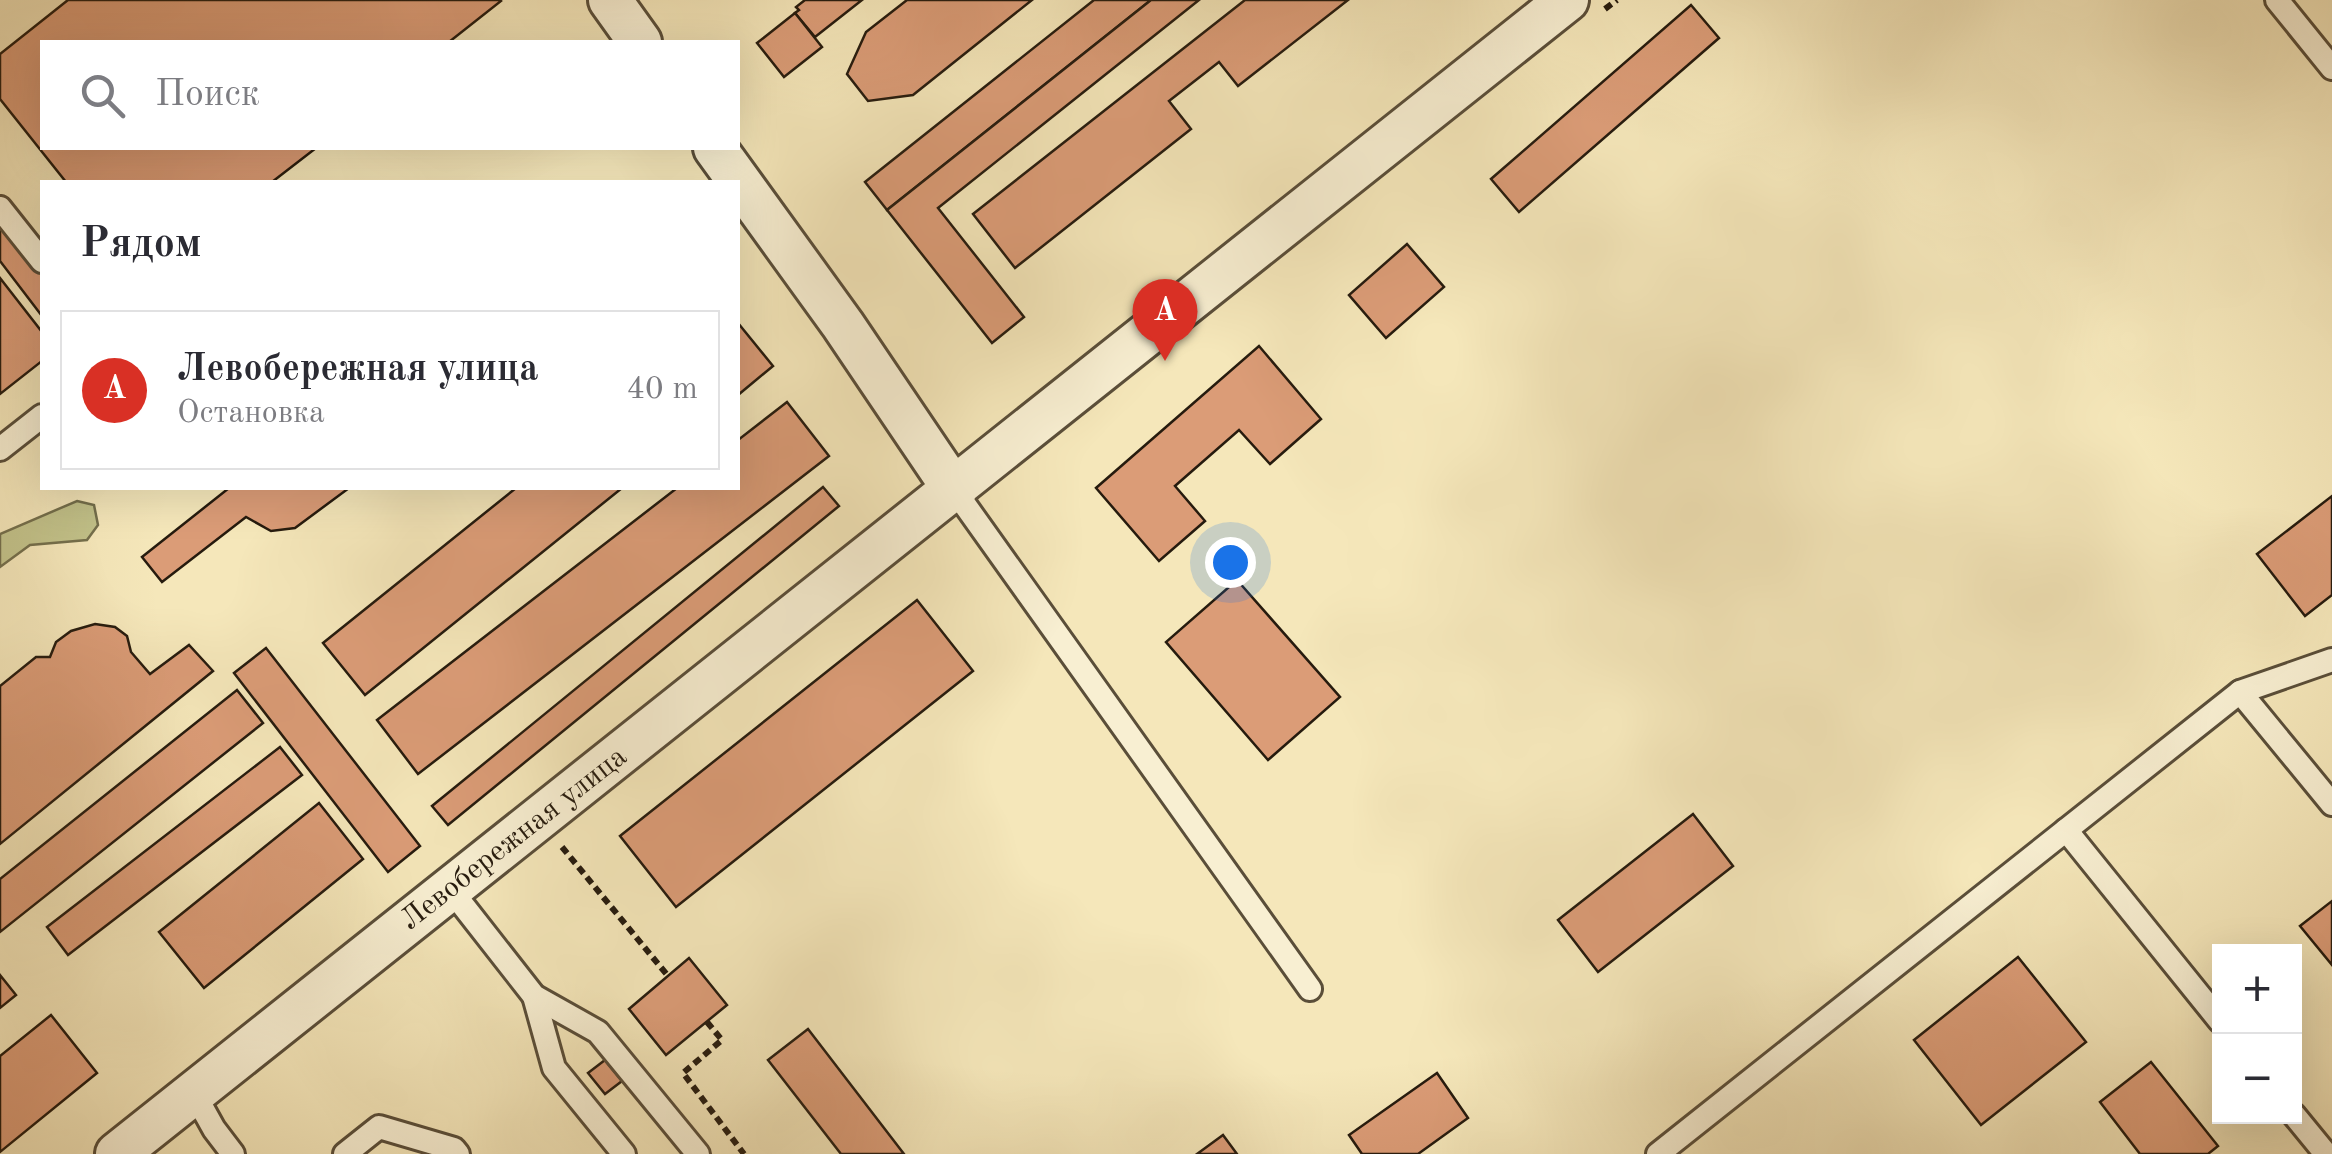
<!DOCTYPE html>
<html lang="ru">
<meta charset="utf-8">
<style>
:root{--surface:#fff;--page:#f7f7f7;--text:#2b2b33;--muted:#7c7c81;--line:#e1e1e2;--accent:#d93025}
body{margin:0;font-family:"Old Standard TT",serif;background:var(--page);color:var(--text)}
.controls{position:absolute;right:30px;bottom:30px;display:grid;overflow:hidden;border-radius:0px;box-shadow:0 10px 40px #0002}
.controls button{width:90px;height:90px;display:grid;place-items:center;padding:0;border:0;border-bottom:2px solid var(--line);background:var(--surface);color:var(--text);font:50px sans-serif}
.you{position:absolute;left:1230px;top:562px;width:35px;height:35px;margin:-25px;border:8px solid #fff;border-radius:50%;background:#1a73e8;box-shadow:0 0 0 15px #1a73e833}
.badge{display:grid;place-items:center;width:65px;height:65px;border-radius:50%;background:var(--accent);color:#fff;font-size:32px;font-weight:700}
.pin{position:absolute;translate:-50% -82px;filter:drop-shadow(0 2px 5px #0008)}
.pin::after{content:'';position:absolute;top:52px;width:35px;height:30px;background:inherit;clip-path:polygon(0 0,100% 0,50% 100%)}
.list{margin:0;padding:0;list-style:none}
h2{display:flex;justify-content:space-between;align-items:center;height:130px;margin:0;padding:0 40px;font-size:42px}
h2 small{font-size:32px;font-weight:400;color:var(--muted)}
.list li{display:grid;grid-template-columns:65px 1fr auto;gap:30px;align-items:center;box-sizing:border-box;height:160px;margin:0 20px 20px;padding:0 20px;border:2px solid var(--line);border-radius:0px}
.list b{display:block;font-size:38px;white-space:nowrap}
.list p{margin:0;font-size:32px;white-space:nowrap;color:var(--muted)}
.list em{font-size:32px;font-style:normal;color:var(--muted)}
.icon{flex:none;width:55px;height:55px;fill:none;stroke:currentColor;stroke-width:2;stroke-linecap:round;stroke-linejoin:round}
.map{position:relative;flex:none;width:2332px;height:1154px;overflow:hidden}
.search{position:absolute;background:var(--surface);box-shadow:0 10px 40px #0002;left:40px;top:40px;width:700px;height:110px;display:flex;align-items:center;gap:25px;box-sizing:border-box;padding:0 35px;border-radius:0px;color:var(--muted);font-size:38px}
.panel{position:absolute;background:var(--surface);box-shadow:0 10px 40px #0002;left:40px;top:180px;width:700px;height:310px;border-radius:0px}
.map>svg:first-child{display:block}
.green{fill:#c3c38b;stroke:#746f4c;stroke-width:2.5}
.building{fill:#db9c77;stroke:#261b0e;stroke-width:2.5}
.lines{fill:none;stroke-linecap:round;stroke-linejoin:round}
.lane-casing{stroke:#5a4e39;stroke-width:28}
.street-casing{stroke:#5a4e39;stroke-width:48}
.path{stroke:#261b0e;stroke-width:6;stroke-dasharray:8 5;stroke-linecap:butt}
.lane{stroke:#f8efd2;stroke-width:22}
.street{stroke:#f8efd2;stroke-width:42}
.labels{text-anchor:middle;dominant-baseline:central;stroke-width:8;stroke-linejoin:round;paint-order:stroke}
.street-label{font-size:30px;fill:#261b0e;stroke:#f8efd2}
</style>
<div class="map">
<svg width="2332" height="1154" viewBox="0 0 2332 1154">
<rect width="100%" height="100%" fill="#f5e7ba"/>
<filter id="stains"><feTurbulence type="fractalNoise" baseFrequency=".002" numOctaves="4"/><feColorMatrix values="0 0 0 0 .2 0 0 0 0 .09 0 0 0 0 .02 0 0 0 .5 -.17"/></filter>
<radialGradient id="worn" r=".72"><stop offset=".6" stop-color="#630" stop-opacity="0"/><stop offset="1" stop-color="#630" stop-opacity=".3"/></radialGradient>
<polygon class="green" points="77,501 94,505 98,525 87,540 30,545 0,567 0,534"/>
<g class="building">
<polygon points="68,0 500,0 501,1 449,42 42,42 42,148 316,148 272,182 66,182 0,99 0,54"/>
<polygon points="805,0 862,0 815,37 795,13 799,10 796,7"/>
<polygon points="907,0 1032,0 913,95 868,101 847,74 866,32"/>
<polygon points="1094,0 1151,0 887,210 865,182"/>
<polygon points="1151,0 1199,0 938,208 1024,317 992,343 887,210"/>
<polygon points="1245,0 1348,0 1238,86 1219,62 1169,101 1191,129 1015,268 973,214"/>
<polygon points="1691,5 1719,38 1519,212 1491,179"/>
<polygon points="795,13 822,47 784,77 757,43"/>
<polygon points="0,214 42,268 42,316 0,261"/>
<polygon points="1407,244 1444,287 1386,338 1349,295"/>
<polygon points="0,278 42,332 42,361 0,394"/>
<polygon points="738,323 773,366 738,395"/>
<polygon points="1259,346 1321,419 1270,464 1239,430 1175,486 1205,521 1159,561 1096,488"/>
<polygon points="787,402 829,456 418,774 377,720 677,488 738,488 738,440"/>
<polygon points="823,487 839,506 448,825 432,806"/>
<polygon points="229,488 349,488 295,528 271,531 246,517 162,582 142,557"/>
<polygon points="516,488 622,488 365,695 323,643"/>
<polygon points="2332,496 2332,595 2305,616 2257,554"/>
<polygon points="1237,580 1340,697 1268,760 1166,642"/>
<polygon points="917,600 973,671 676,907 620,836"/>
<polygon points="95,624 115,627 127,636 131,652 150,674 189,645 213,671 0,844 0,686 36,657 50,657 56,642 71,631"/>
<polygon points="266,648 420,846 388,872 234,673"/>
<polygon points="237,690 263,723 0,932 0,879"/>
<polygon points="280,747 302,775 68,955 47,927"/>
<polygon points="319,803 363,859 204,988 159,932"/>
<polygon points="1693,814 1733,866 1598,972 1558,920"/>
<polygon points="2332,901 2332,965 2300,926"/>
<polygon points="2018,957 2086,1042 1981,1125 1914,1040"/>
<polygon points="689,958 727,1005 666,1055 629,1009"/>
<polygon points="0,975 16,995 0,1008"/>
<polygon points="51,1015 97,1073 0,1152 0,1056"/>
<polygon points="808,1029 904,1154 841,1154 768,1060"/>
<polygon points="605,1060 622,1081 605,1094 588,1073"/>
<polygon points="2151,1062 2218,1146 2208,1154 2140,1154 2100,1102"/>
<polygon points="1437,1073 1468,1118 1418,1154 1362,1154 1349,1135"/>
<polygon points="1223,1135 1237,1154 1197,1154"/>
</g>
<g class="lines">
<g class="lane-casing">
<g id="lane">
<polyline points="2277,0 2332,68"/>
<polyline points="0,208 42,261"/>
<polyline points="0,449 42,416"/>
<polyline points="955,491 1310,989"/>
<polyline points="2240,692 2332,804"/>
<polyline points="2066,830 2220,1021"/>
<polyline points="451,890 534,996 598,1032 698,1154"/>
<polyline points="534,996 554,1068 624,1154"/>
<polyline points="194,1093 214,1129 233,1154"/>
<polyline points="2294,1115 2326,1154"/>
<polyline points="345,1154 379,1127 454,1149 458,1154"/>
<polyline points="1658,1154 2240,692 2332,660"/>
</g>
</g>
<g class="street-casing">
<g id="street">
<polyline points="610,0 640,42"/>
<polyline points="715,148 843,325 955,491"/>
<polyline points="117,1154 1567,0"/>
</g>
</g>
<g class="path">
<polyline points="1605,9 1617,0"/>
<polyline points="562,847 668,976"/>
<polyline points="707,1022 722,1040 683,1073 744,1154"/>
</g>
<use href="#lane" class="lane"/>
<use href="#street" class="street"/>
</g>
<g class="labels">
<g class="street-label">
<text transform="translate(514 839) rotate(-38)">Левобережная улица</text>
</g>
</g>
<rect width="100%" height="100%" filter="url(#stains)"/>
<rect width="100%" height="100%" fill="url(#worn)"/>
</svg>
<div class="controls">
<button>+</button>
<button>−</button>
</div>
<div class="you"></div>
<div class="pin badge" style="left:1165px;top:361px">A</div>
<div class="search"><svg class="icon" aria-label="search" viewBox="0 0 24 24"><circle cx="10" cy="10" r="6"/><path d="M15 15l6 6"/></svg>Поиск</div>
<section class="panel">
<h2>Рядом<small></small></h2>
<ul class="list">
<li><span class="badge">A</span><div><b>Левобережная улица</b><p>Остановка</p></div><em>40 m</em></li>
</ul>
</section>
</div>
